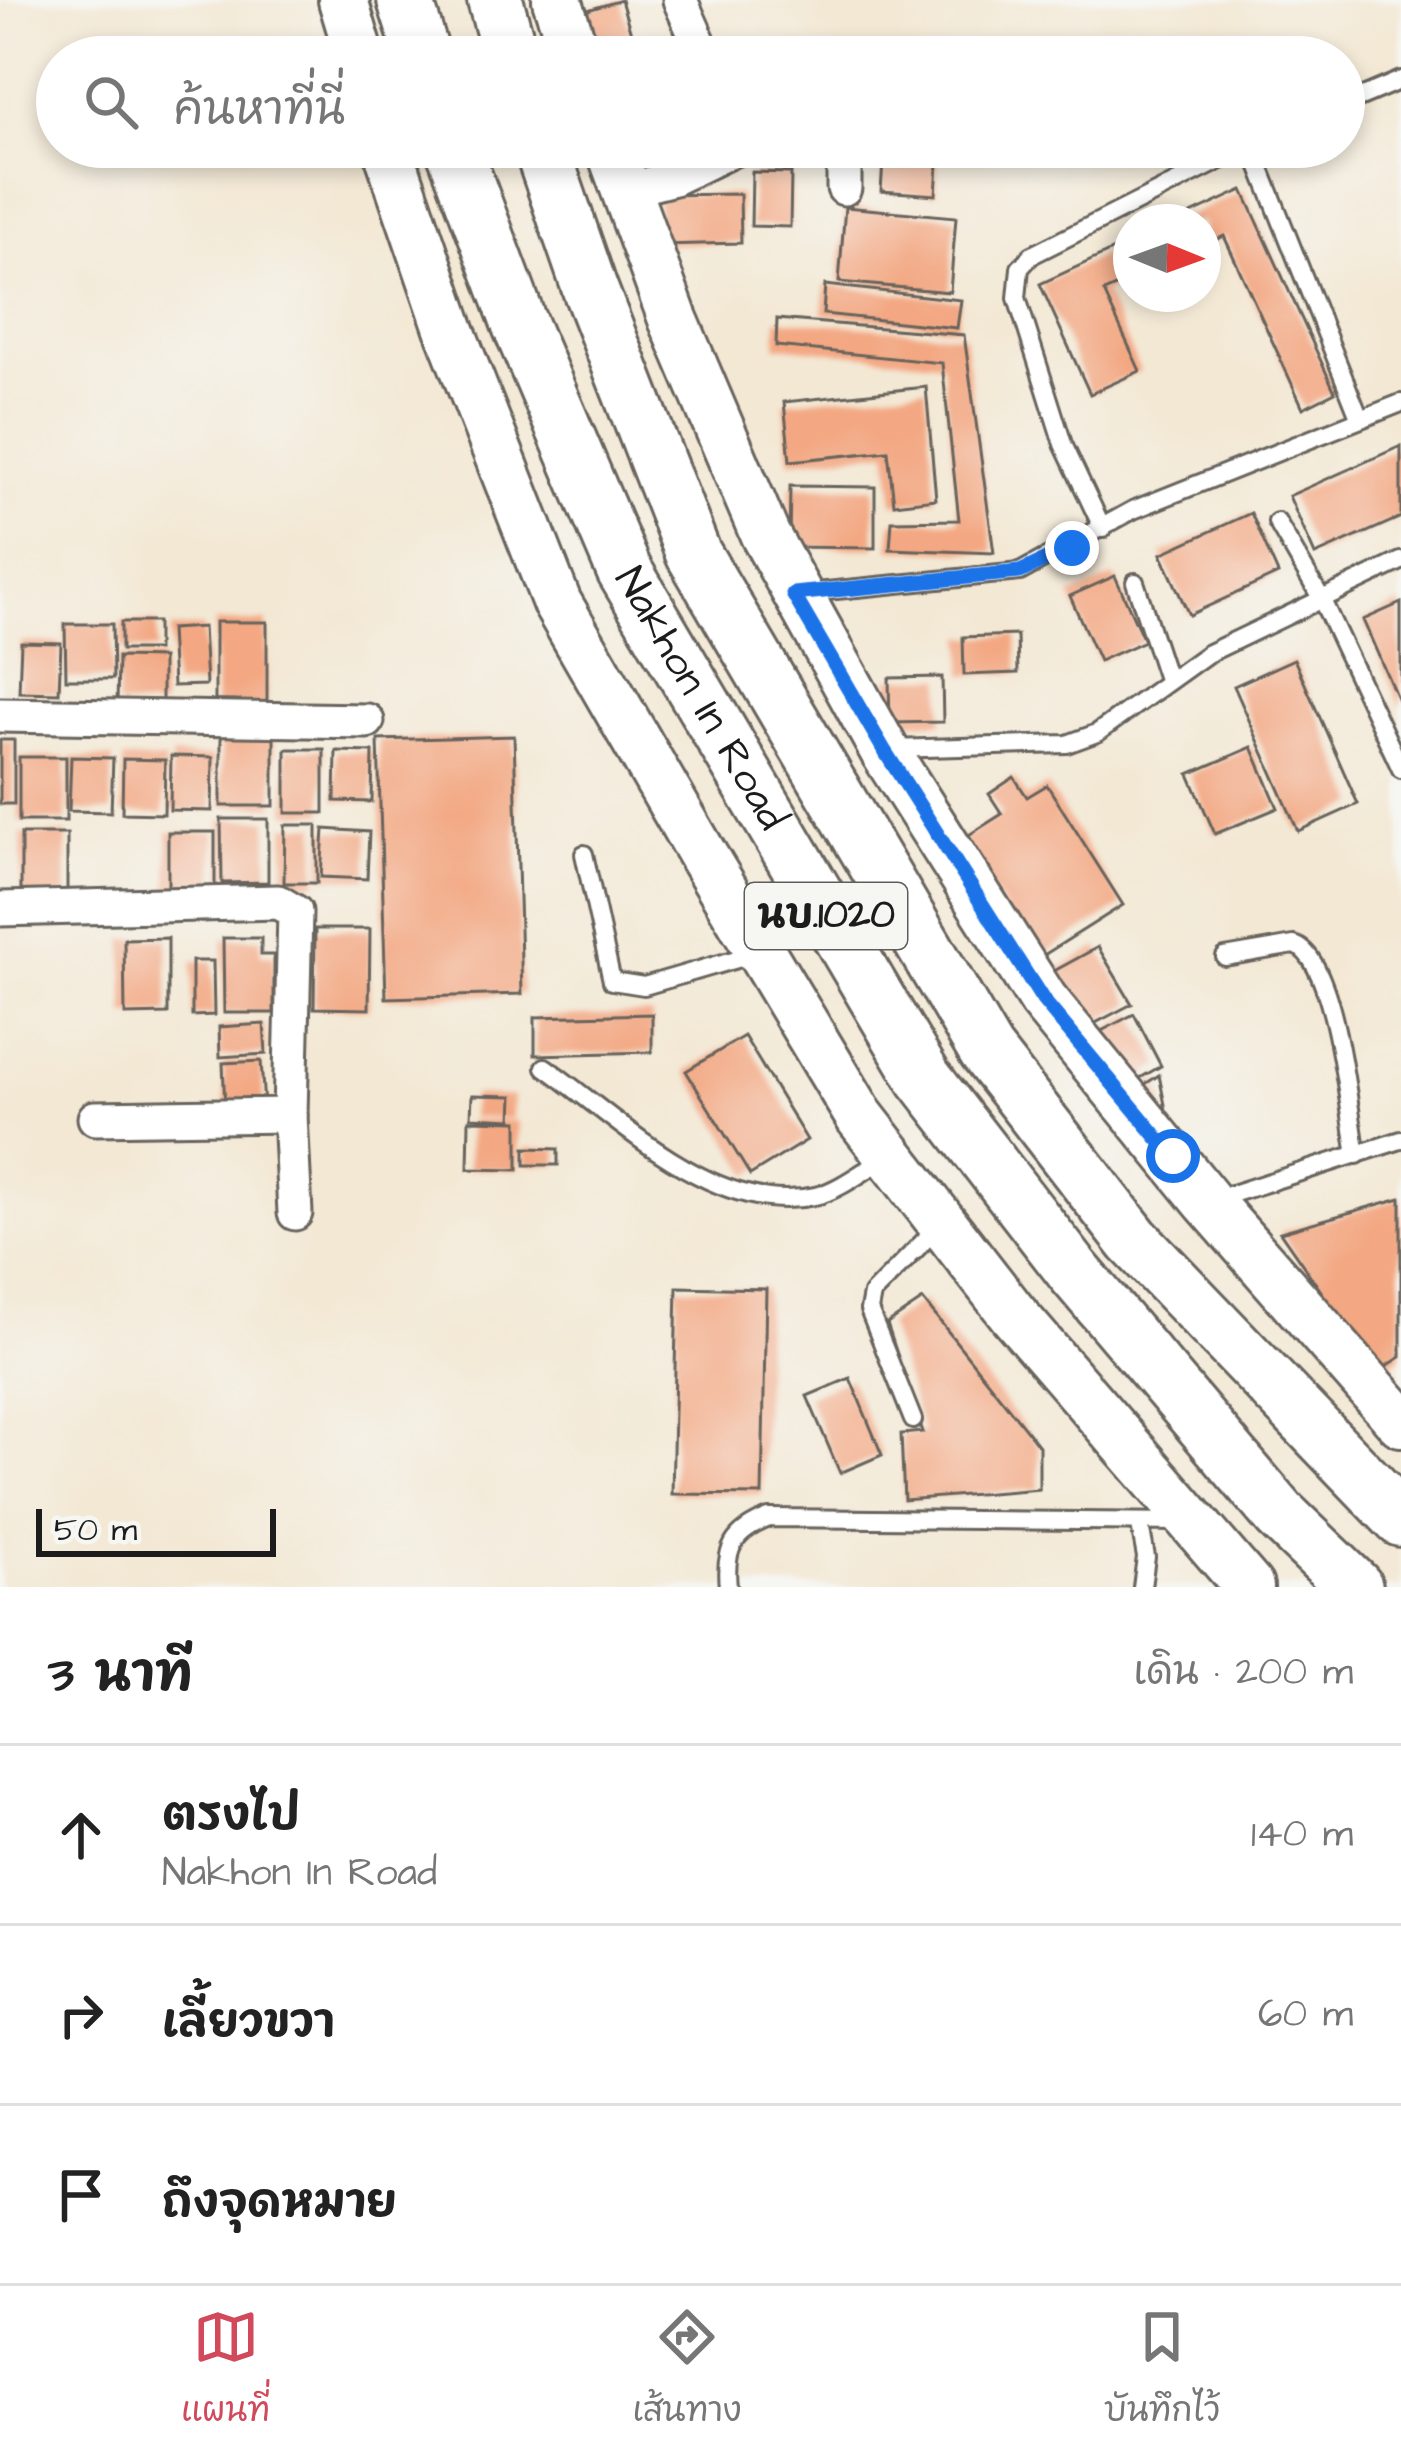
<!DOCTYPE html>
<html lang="th">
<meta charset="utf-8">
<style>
:root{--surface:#fff;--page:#f6f6f6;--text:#222;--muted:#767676;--line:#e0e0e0;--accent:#d1495b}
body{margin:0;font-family:"Architects Daughter","Playpen Sans Thai",sans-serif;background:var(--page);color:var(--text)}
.compass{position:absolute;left:1113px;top:204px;width:108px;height:108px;border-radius:50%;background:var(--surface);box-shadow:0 6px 18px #0003;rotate:91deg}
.scale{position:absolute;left:36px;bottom:30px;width:240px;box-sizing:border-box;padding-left:12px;border:6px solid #1c1c1c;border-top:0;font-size:33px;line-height:42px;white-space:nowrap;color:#1c1c1c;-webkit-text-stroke:9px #f6f6f2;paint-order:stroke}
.stop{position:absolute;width:36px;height:36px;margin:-27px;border:9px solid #1a73e8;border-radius:50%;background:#fff}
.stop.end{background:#1a73e8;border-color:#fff;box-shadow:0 3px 12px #0008}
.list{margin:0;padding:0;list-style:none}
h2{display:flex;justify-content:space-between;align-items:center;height:156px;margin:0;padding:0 48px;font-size:51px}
h2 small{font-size:39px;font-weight:400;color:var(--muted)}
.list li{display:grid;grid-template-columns:78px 1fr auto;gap:36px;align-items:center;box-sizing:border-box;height:180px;padding:0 48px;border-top:3px solid var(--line)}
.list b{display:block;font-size:45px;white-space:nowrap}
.list p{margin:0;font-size:39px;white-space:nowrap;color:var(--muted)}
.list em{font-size:39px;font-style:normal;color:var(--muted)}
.icon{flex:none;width:66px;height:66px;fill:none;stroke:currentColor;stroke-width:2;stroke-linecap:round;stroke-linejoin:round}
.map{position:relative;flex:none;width:1401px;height:1587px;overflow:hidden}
.search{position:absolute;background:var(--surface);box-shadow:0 6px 18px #0003;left:36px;right:36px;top:36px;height:132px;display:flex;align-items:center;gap:30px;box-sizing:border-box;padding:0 42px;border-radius:66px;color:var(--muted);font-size:45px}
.sheet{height:696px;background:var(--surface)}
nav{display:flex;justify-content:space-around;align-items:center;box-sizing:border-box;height:168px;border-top:3px solid var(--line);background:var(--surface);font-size:33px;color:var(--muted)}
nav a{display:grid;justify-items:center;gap:6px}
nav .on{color:var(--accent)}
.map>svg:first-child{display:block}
.building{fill:#f3a883}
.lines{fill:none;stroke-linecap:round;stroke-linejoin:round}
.lane-casing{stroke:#67635c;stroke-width:22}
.street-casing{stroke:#67635c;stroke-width:39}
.secondary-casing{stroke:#67635c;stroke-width:54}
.primary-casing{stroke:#67635c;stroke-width:60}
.lane{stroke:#fff;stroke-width:16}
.street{stroke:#fff;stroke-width:33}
.secondary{stroke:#fff;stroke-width:48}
.primary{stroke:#fff;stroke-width:54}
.route{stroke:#1a73e8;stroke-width:15}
.labels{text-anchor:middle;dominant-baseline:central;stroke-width:12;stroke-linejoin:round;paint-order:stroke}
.shield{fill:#f6f6f2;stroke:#5d5d5c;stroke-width:3}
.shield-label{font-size:39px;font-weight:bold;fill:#1c1c1c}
.street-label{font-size:42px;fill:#1c1c1c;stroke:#f6f6f2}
</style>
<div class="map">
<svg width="1401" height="1587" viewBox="0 0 1401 1587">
<rect width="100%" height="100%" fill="#f6f6f2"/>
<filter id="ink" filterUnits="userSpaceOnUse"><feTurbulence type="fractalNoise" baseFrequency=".00833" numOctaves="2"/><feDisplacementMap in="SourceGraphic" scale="24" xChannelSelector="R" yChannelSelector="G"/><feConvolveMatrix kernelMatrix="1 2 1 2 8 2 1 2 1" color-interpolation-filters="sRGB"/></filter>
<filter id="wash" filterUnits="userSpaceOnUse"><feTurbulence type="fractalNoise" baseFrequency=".004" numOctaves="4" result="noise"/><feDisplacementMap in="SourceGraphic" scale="48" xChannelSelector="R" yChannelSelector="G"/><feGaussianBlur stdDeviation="2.7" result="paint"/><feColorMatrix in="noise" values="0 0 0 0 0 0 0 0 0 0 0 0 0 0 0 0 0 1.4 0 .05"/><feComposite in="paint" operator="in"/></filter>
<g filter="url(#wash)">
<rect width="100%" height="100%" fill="#f3e8d4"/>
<g id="blocks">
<g class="building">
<polygon points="621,0 633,40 594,52 581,12"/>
<polygon points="637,44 641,57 599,57 599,56"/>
<rect x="807" y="52" width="86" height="5"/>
<polygon points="628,147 672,147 679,169 639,181"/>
<polygon points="884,147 939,147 936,195 881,191"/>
<polygon points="752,172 791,173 790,227 751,226"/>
<polygon points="1243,190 1335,392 1303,408 1224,236 1203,246 1203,222 1174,222"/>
<polygon points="740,194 741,243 658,245 657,195"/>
<polygon points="845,207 956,217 950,292 839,282"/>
<polygon points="1131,242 1131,280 1104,292 1140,371 1090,394 1040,284"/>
<polygon points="825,285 961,300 957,328 823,314"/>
<polygon points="777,319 964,335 994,553 890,549 892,521 959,520 942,363 776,346"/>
<polygon points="926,387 936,499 894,504 888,451 790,461 784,402"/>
<polygon points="1401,446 1401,517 1315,555 1289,496"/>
<polygon points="790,486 875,487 875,548 789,547"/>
<polygon points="1251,513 1278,574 1189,615 1161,554"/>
<polygon points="1115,576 1144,641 1099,661 1070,596"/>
<polygon points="1401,603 1401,707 1363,620"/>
<rect x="121" y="622" width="36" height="28"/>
<rect x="215" y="622" width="52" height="87"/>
<polygon points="65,624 112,624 113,679 66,679"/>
<polygon points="203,627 206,685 173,686 170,629"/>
<polygon points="1017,635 1018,673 964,675 963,637"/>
<polygon points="21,642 61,643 59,693 19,692"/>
<polygon points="118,657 162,658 162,707 117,706"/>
<polygon points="1294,659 1358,804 1298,831 1234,686"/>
<polygon points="942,677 943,722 890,723 889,678"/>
<rect x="221" y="734" width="53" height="72"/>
<polygon points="514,736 522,994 386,998 378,740"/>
<rect x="0" y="740" width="14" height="64"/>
<polygon points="1252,747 1278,808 1215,834 1189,774"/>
<rect x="286" y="749" width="38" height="64"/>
<polygon points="336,751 373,752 372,802 335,801"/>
<polygon points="171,756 213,757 212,811 170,810"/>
<rect x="19" y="757" width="47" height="64"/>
<polygon points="71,757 113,758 111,812 69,811"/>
<polygon points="123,759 165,760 164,814 122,813"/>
<polygon points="1014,777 1027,797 1047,785 1123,905 1036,960 961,840 1002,814 989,794"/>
<polygon points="221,819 268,819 268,882 222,883"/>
<polygon points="285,825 317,825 317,883 284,883"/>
<polygon points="324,829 369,832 367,879 321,877"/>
<rect x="168" y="832" width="47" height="64"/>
<rect x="21" y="834" width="46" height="64"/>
<polygon points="315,929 370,929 369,1009 314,1008"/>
<polygon points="168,938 168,1014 125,1015 124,939"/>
<polygon points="223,938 261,938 261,955 274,955 274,1013 224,1013"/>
<polygon points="1098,947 1132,1004 1082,1030 1045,976"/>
<polygon points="192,961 213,961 214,1015 192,1016"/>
<polygon points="652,1014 652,1052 535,1055 535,1017"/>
<polygon points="1134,1014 1161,1066 1126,1086 1088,1038"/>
<polygon points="264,1024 266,1054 220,1057 219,1027"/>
<polygon points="744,1036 807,1140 750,1175 686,1071"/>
<polygon points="261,1061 264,1106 225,1108 223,1063"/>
<polygon points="1159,1075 1172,1140 1133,1092"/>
<polygon points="472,1095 513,1096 512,1119 471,1117"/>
<polygon points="469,1120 518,1121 518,1170 468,1169"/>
<polygon points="525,1148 558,1149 558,1165 525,1165"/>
<polygon points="1401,1198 1401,1357 1377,1372 1280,1232"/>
<polygon points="677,1287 766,1289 762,1495 672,1494"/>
<polygon points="923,1300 1039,1446 1039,1489 904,1500 901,1434 923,1432 887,1324"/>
<polygon points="850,1378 882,1455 840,1473 807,1396"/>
</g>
</g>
</g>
<g filter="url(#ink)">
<use href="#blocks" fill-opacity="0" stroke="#67635c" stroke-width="3"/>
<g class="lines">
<g class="lane-casing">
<g id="lane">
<polyline points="1344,104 1401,80"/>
<polyline points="1252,147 1360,419"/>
<polyline points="1277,522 1321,598 1401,769"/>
<polyline points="1103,529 1063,444 1017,298 1020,268 1032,255 1247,147"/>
<polyline points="1135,582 1167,679"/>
<polyline points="806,593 1020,572 1133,510 1401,403"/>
<polyline points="890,749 1067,744 1097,733 1207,654 1401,561"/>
<polyline points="584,854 612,981 644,986 754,954"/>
<path d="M1225,957L1294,945C1335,956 1349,1112 1357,1155"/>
<path d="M545,1067C620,1120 715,1218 815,1196C839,1191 867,1168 889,1156"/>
<polyline points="1213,1200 1401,1140"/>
<polyline points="913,1420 869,1310 872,1294 937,1228"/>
<polyline points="1140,1525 1146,1557 1142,1587"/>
<path d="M728,1587C724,1549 733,1532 769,1518L1182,1522"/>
</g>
</g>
<g class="street-casing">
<g id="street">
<polyline points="680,0 705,57"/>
<polyline points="844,188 844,147"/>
<polyline points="627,190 674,178 738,147"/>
<polyline points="0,715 367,721"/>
<polyline points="0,909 278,902 295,912 290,1115 95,1118"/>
<polyline points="290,1115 295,1213"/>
</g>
</g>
<g class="secondary-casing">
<g id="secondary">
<polyline points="343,0 360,57"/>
<polyline points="557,0 576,57"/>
<polyline points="387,147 449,328 557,603 703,856 860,1117 1013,1314 1249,1587"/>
<polyline points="610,147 673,319 765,535 884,750 1043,1000 1208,1202 1401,1422"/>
</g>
</g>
<g class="primary-casing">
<g id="primary">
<polyline points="405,0 423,57"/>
<polyline points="495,0 511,57"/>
<path id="s1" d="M453,147L519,323L624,570L924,1078L1074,1272L1280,1515L1355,1587"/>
<polyline points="541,147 590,289 693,553 986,1051 1133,1240 1401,1519"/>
</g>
</g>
<use href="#lane" class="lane"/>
<use href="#street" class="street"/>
<use href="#secondary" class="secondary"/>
<use href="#primary" class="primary"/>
</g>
</g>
<g class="lines" filter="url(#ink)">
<polyline class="route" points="1072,548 1020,572 793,594 884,750 1043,1000 1173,1156"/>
</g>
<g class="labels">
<rect class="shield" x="745" y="883" width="162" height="66" rx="9"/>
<g class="shield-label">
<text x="826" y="916">นบ.1020</text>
</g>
<g class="street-label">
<text stroke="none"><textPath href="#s1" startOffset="606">Nakhon In Road</textPath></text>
</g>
</g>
</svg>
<svg class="compass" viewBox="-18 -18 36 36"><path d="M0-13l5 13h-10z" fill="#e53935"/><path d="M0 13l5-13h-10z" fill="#767676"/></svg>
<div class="scale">50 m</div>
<div class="stop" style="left:1173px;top:1156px"></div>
<div class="stop end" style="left:1072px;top:548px"></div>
<div class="search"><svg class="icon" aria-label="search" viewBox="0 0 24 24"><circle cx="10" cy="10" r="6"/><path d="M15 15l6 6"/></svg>ค้นหาที่นี่</div>
</div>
<section class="sheet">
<h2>3 นาที<small>เดิน · 200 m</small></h2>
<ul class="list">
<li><svg class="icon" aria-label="ahead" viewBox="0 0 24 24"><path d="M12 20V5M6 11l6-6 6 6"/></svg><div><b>ตรงไป</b><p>Nakhon In Road</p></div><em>140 m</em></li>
<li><svg class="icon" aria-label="right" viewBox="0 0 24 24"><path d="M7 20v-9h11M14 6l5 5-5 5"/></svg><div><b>เลี้ยวขวา</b></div><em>60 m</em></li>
<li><svg class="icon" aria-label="arrive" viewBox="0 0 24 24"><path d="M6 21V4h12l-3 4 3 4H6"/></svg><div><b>ถึงจุดหมาย</b></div></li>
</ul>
</section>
<nav>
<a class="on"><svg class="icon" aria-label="map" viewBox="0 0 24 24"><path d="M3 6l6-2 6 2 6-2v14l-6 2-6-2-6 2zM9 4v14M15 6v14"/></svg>แผนที่</a>
<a><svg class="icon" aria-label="directions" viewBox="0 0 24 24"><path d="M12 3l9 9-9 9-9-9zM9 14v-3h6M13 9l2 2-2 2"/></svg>เส้นทาง</a>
<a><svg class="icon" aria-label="saved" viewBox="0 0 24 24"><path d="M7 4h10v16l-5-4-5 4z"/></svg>บันทึกไว้</a>
</nav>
